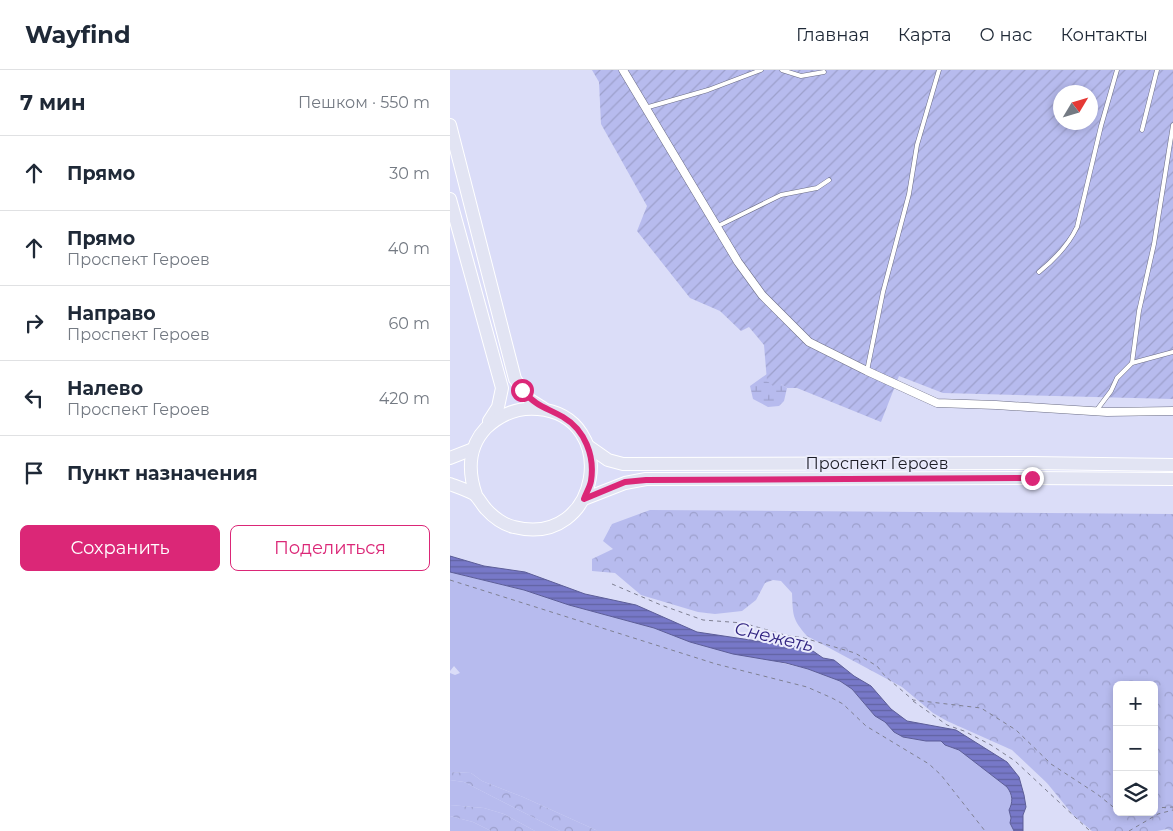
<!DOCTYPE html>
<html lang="ru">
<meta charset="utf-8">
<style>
:root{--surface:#fff;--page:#f2f2f3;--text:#1f2937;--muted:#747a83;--line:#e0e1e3;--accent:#db2777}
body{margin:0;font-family:Montserrat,sans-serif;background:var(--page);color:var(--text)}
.controls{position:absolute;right:15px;bottom:15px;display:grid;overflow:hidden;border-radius:8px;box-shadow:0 2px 8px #0003}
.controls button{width:45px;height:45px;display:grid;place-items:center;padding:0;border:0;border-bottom:1px solid var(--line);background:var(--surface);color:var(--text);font:25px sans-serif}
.compass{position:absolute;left:603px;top:15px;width:45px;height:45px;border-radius:50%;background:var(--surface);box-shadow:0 2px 8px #0003;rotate:52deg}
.stop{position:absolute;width:15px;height:15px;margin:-11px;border:4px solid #db2777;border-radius:50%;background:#fff}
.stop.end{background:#db2777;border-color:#fff;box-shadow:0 1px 5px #0008}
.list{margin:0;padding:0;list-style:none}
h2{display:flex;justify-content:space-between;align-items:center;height:65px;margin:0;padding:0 20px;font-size:21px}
h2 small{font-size:16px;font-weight:400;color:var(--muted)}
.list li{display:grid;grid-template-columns:32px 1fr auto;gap:15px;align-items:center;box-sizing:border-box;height:75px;padding:0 20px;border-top:1px solid var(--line)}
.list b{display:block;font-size:19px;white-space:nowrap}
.list p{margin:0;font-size:16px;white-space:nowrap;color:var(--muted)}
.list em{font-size:16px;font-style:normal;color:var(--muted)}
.actions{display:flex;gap:10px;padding:15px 20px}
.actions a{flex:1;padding:11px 0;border:1px solid var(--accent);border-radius:8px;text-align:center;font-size:18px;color:var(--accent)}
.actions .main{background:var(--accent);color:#fff}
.icon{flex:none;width:28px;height:28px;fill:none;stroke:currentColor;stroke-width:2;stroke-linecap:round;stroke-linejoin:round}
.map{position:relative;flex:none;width:723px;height:761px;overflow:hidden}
header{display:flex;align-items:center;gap:30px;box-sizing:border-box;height:70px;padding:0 25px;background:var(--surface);border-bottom:1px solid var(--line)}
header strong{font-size:24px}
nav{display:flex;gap:28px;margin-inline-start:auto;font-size:18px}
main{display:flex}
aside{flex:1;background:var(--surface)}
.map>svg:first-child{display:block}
.green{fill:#b7bbee}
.forest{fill:url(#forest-crowns);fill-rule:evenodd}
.wetland{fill:url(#wetland-marsh)}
.garden{fill:url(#garden-furrows);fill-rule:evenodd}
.water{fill:url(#water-rules);stroke:#5c5d97}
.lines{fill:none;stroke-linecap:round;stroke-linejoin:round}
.lane-casing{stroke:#6b6d85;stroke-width:5}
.street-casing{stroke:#6b6d85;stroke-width:9}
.primary-casing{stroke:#fff;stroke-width:14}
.path{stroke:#7f8092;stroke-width:1;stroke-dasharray:4 4;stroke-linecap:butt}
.lane{stroke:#fff;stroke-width:4}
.street{stroke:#fff;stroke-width:8}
.primary{stroke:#e2e4f3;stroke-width:12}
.route{stroke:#db2777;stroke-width:6}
.labels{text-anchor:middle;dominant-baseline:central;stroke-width:4;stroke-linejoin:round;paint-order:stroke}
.street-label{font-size:16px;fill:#1c1d26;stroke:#eaebfc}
.water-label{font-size:18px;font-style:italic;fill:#302381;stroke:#eaebfc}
</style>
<header>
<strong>Wayfind</strong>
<nav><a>Главная</a><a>Карта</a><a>О нас</a><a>Контакты</a></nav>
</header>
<main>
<aside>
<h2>7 мин<small>Пешком · 550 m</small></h2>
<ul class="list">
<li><svg class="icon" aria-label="ahead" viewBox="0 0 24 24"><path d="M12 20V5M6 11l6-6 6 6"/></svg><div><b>Прямо</b></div><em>30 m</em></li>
<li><svg class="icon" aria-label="ahead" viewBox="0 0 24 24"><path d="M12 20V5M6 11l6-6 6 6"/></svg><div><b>Прямо</b><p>Проспект Героев</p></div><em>40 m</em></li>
<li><svg class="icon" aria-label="right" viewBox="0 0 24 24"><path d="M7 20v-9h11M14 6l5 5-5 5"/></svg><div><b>Направо</b><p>Проспект Героев</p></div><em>60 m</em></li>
<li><svg class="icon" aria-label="left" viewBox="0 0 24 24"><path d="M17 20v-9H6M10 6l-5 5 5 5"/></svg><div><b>Налево</b><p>Проспект Героев</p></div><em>420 m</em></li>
<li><svg class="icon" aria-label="arrive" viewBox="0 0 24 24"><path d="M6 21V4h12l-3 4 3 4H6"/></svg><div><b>Пункт назначения</b></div></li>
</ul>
<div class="actions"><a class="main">Сохранить</a><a>Поделиться</a></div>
</aside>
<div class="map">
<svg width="723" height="761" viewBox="0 0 723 761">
<defs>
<pattern id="forest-crowns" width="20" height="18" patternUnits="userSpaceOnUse" patternTransform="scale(1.25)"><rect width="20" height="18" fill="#b7bbee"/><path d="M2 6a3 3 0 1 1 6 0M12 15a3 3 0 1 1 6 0" fill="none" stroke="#9da0cc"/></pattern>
<pattern id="wetland-marsh" width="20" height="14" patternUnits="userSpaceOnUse" patternTransform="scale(1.25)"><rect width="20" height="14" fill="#b7bbee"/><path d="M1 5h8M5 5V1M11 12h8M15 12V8" fill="none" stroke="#9da0cc"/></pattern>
<pattern id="garden-furrows" width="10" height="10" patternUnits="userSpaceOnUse" patternTransform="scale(1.25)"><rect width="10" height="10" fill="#b7bbee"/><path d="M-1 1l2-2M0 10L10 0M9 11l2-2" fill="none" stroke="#9da0cc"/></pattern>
<pattern id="water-rules" width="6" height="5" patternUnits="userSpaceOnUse" patternTransform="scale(1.25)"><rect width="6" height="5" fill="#7778c8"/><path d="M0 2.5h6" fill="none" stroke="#6162a2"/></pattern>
</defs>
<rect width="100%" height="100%" fill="#dbddf8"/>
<g class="green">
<polygon points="0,502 74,520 119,535 204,558 240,572 358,599 390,611 402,619 425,646 435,652 444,662 453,667 476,671 491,671 495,675 509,680 557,717 560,721 563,733 559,740 561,748 560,753 564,761 148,761 73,727 32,711 21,703 0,702 0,603 5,605 10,603 4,596 0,601"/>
<polygon points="0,710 14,712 110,761 85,761 54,744 34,738 0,735"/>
<polygon points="0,746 23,752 41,761 0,761"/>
</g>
<g class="forest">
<path d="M200,440L723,444V761L717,759L707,761H642L623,745L597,713L562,680L497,651L483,643L452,617L357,566C342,549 343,545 342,523L331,511L323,510L315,513L306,530L292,541L265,544L248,542L191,525L165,503L142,501V489L163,479L153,471L162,454ZM667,615H704V742H667Z"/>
<polygon points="0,702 21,703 32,711 73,727 148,761 110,761 14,712 0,710"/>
<polygon points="0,735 34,738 54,744 85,761 41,761 23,752 0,746"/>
</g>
<polygon class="wetland" points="317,304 317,311 331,314 337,318 334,331 329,336 318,337 303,329 300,316"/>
<path class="garden" d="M142,0H723V329L493,323L449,306L431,352L347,318H337L331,314L323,316L317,311L314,275L299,257L291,261L270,241L240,228L187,161L197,136L151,54L149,12ZM610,22H640V52H610Z"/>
<path class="water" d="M0,486L34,496L75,502L135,524L186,535L247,562L347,577L363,581L373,588L384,590L404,606L421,616L441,639L457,651L506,660L557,692L569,707L574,725L576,737L573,745V761H564L560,753L561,748L559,740C563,732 563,725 557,717L509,680L495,675L491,671H476L453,667L444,662L435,652L425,646L402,619L390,611L358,599L336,593L283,584L240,572L204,558L119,535L74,520L0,502Z"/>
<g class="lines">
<g class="lane-casing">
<g id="lane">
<polyline points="332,0 351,6 374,2"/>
<polyline points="195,38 258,20 311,0"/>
<polyline points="692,60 707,0"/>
<polyline points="266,157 331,125 367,118 379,110"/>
<path d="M589,202C605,189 618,176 627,157L651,56L667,0"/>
<polyline points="682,293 689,241 704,174 723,55"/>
<polyline points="417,301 433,222 459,124 467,75 489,0"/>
<polyline points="646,341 661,321 667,308 682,293 723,282"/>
</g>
</g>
<g class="street-casing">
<polyline id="street" points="173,0 288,192 312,225 359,272 417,301 487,333 546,335 657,342 723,341"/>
</g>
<g class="primary-casing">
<g id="primary">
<polyline points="0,55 65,309 80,330 93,338"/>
<polyline points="0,129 52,318 48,337 39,351"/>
<polyline points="138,376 158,390 173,394 581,393 723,395"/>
<polyline points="0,388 23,379"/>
<path d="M0,414C8,417 17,420 24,424C29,428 32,435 36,439C43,447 54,455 64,457C151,479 171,346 88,339C68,337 51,344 36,358C18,377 18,402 26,425"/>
<polyline points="134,429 175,413 196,409 582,408 723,409"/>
</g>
</g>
<g class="path">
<polyline points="0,510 266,594 357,617 382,628 393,634 416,656 479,694 491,705 535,761"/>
<polyline points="162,514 211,535 253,550 293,553 335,565 354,568 405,583 427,596 435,606 463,630 531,638 566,660 601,694 647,724 667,740"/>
<polyline points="463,631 497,655 514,661 541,675 565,691 640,761"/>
<polyline points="704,738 723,737"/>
<polyline points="670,742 674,742"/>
<polyline points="679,761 708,744 723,740"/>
</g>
<use href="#lane" class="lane"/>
<use href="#street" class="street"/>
<use href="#primary" class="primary"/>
</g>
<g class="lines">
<path class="route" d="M72,320C87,337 95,337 113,347C135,360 145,386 141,411C140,417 136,423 134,429L175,412L196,410L582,408"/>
</g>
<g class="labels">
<g class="street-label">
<text x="427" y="393">Проспект Героев</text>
</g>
<g class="water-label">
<text transform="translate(324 567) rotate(13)">Снежеть</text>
</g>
</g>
</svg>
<div class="controls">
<button>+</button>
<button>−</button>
<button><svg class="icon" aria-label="layers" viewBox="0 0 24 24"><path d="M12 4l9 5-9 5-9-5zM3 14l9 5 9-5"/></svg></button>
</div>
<svg class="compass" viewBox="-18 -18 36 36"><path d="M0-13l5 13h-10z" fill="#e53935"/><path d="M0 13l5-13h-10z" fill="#747a83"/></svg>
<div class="stop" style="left:72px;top:320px"></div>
<div class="stop end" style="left:582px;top:408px"></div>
</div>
</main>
